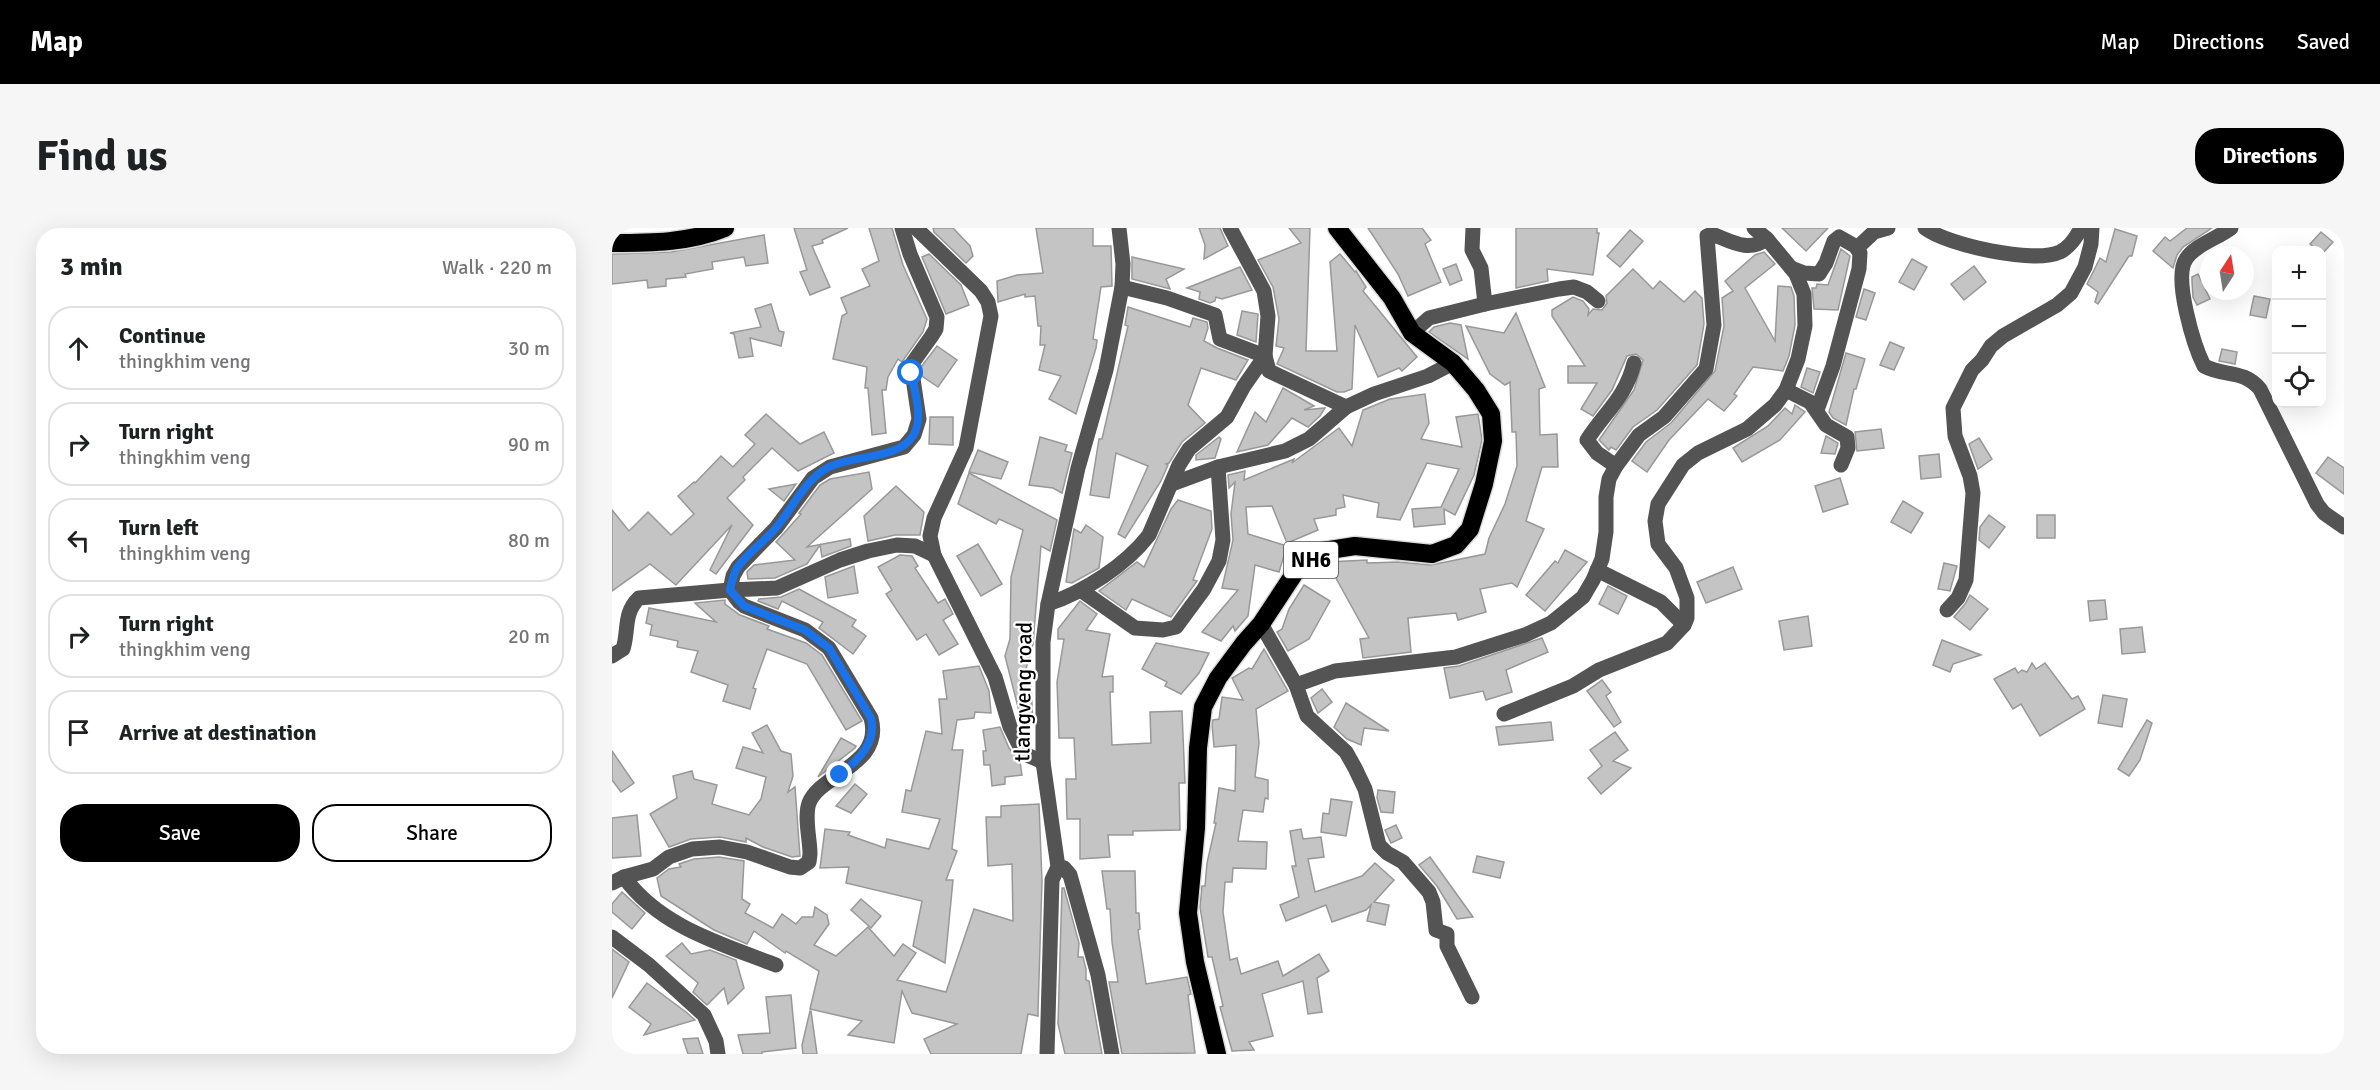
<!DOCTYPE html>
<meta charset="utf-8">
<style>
:root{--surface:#fff;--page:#f6f6f6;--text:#202124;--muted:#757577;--line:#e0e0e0;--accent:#000}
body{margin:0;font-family:Signika,sans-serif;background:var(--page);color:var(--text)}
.controls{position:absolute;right:18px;top:18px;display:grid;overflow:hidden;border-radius:12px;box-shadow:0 6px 24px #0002}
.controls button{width:54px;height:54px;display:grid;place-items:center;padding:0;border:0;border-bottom:2px solid var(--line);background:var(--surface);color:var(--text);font:30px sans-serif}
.compass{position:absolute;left:1588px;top:18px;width:54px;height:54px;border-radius:50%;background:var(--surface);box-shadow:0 6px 24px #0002;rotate:12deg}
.stop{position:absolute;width:18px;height:18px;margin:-14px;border:4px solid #1a73e8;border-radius:50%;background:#fff}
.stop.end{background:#1a73e8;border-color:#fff;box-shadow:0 2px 6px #0008}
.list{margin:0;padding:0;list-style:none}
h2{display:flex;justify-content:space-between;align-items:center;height:78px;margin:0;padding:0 24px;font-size:26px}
h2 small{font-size:20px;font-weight:400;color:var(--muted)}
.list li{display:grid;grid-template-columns:39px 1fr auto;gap:18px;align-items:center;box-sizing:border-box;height:84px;margin:0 12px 12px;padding:0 12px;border:2px solid var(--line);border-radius:24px}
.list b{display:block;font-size:22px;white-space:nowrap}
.list p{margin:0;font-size:20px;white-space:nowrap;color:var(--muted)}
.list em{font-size:20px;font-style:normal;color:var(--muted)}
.actions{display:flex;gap:12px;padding:18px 24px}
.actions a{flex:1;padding:14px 0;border:2px solid var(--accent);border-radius:24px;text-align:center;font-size:21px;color:var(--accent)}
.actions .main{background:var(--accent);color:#fff}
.icon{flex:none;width:33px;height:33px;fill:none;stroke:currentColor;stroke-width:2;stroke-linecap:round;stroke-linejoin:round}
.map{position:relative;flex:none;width:1732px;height:826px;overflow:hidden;border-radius:24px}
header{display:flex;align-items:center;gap:36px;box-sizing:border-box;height:84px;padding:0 30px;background:var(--accent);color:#fff}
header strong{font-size:28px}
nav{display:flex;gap:33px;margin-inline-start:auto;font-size:21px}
.intro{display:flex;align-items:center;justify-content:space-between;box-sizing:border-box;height:144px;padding:0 36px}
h1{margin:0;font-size:42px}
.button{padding:15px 27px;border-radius:24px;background:var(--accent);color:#fff;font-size:21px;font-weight:700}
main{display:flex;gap:36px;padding:0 36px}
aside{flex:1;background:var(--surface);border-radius:24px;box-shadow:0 6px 24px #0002}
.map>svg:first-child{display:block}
.building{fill:#c4c4c4;stroke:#989898;stroke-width:1.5}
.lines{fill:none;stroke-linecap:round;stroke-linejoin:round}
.highway-casing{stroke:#dbdbdb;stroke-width:21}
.minor{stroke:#545454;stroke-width:15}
.highway{stroke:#000;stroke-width:18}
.route{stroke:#1a73e8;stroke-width:8}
.labels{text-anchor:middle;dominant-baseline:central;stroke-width:4.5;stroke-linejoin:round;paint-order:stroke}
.shield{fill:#fff;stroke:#4c4c4c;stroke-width:1.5}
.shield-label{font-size:21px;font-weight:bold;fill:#000}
.street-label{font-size:22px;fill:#000;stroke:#fff}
</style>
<header>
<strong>Map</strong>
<nav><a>Map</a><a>Directions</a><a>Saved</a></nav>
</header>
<div class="intro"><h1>Find us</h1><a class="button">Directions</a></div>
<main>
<aside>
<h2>3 min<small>Walk · 220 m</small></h2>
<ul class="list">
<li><svg class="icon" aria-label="ahead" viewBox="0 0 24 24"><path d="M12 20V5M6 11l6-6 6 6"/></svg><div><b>Continue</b><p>thingkhim veng</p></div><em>30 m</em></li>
<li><svg class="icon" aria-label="right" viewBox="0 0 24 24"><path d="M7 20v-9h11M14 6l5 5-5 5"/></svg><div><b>Turn right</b><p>thingkhim veng</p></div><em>90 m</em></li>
<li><svg class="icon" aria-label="left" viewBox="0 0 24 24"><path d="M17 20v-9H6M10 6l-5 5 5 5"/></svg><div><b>Turn left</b><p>thingkhim veng</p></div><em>80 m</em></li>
<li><svg class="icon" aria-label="right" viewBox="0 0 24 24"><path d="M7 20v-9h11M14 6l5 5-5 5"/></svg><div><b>Turn right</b><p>thingkhim veng</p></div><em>20 m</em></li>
<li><svg class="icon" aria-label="arrive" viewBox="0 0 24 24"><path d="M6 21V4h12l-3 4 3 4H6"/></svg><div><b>Arrive at destination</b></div></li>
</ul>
<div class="actions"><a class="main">Save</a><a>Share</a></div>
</aside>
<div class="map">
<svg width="1732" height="826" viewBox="0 0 1732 826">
<rect width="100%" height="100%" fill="#fff"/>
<g class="building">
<polygon points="182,0 236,0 210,12 211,15 200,18 218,59 198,67 188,44 195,42"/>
<polygon points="257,0 280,0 291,37 315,91 311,104 290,134 286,131 276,149 274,162 270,162 274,205 260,207 256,160 253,160 255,139 221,131 230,88 235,85 229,70 258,58 250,41 267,33"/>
<polygon points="321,0 341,0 358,18 361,28 354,35 322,4"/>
<polygon points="424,0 481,0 481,18 499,18 500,58 489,59 481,111 485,112 484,120 464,186 437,171 449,148 427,142 433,117 428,117 429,98 426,98 423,68 413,69 413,66 386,74 385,53 405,47 431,45"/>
<polygon points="587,0 608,0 616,18 592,31 593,17"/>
<polygon points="677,0 698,0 694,123 725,123 718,34 728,26 743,44 744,43 754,59 751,63 805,129 790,143 787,140 766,149 743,97 740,161 732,164 725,164 665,136 672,120 664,118 667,91 661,59 646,32 689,15"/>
<polygon points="756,0 810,0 819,12 813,16 829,54 796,68 786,46"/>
<polygon points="904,0 985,0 985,5 987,5 981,47 935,41 936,53 904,60"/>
<polygon points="1170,0 1216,0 1194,23"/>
<polygon points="1575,0 1600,0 1571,19 1565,27 1561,40 1541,23 1553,9 1558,13"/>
<polygon points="1503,1 1525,8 1520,28 1517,28 1486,76 1483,74 1486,64 1475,56 1488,30 1494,34"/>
<polygon points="1018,2 1031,13 1008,39 995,28"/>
<polygon points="1709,4 1721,14 1710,26 1710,22 1705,22 1698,16"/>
<polygon points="152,7 156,35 134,38 132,29 100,34 101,41 73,46 74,49 54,51 54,58 36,60 35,52 0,56 0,26 59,24"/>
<polygon points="1229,21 1238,28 1226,82 1202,81 1200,60 1204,60 1205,56 1216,57"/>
<polygon points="1152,24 1163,36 1133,60 1163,113 1166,58 1179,59 1182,68 1183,97 1177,128 1171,143 1141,139 1122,166 1125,168 1112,183 1096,171 1057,212 1035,244 1020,233 1034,214 1059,195 1103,143 1112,98 1110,70 1121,63 1113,53 1143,27"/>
<polygon points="317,26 349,57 357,77 334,86 310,29"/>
<polygon points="520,29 572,41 554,51 558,61 520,51"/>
<polygon points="1300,31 1315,39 1302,62 1287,54"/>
<polygon points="844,36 850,52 838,57 831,41"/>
<polygon points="1362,38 1374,54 1352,72 1339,56"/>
<polygon points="628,39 640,62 610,71 604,69 603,73 598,75 587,71 588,64 575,60"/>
<polygon points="1021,41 1041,61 1048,53 1072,74 1083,63 1090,70 1092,96 1085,137 1045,182 1021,199 1004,222 999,219 997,222 987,212 1022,162 1031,132 1024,126 1015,128 1000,162 981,188 969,181 985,155 956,155 956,138 973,138 940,88 940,82 961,69 971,73 977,81 976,87 981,81 990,82 995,75 994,68"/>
<polygon points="1586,46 1598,71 1585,77 1581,69 1580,53 1580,49"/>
<polygon points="1252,61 1263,65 1254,92 1244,89"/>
<polygon points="1642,68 1658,71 1654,90 1638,87"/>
<polygon points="159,76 167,103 172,104 169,118 138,110 141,128 127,130 122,106 118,105 149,99 143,81"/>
<polygon points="516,79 578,99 581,90 595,94 596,100 592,113 605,120 636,132 624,152 589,140 576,177 593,195 570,214 557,235 554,236 556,237 549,253 513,310 506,306 536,238 504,225 497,270 478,267 487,211 490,211 516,98 513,97"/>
<polygon points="630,83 646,86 644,114 625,107"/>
<polygon points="904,85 933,159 927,161 928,207 945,206 946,239 930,239 914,293 932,301 905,359 900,355 868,361 874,384 846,392 844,385 796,390 799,424 751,430 748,411 757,410 715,334 755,332 755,335 786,334 819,337 873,326 877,310 893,276 905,238 904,204 900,204 898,154 893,157 878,146 854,98 892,105"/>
<polygon points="838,95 849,97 856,131 817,104 822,99"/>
<polygon points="1278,114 1292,120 1282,142 1268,137"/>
<polygon points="325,118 345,132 326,159 310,148 309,139"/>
<polygon points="1610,121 1625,124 1623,136 1607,133"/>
<polygon points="1234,125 1253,131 1244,161 1242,161 1234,197 1221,190 1217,184"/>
<polygon points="1195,140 1208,144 1201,165 1189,159"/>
<polygon points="671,160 702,178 692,182 713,180 708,188 696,199 680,190 656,217 625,224 643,184 654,194"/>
<polygon points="813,166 817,195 809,211 850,219 844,189 866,186 870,212 862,247 843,287 832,281 833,296 802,299 800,281 829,279 847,241 815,235 788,292 765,289 767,275 731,267 733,279 724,281 724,287 702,291 706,302 675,315 660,278 634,279 636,306 675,318 667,344 643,337 636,388 623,403 621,398 609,413 590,404 626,362 610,360 621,312 619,286 623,254 617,260 616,247 633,243 632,252 682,231 680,235 727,200 740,218 751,182 778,171"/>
<polygon points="1183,177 1193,184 1168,212 1130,234 1121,220 1156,198 1173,180 1180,186"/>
<polygon points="154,186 188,216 212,204 222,225 186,243 160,220 131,249 133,252 115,270 141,297 104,346 98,342 120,297 64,357 38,336 0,363 0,282 17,303 36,284 59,307 82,286 66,268 82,254 83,255 109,228 121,239 143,216 133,207"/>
<polygon points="318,189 341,189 341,217 317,216"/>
<polygon points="1269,201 1272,220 1245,223 1243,204"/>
<polygon points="1214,208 1226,215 1223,226 1209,225"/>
<polygon points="428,209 455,217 453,223 460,225 450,265 441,260 417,257"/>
<polygon points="607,209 609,211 603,230 584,232 584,227"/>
<polygon points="1367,210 1380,231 1366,241 1357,216"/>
<polygon points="366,222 396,234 389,251 357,244"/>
<polygon points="1327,226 1329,249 1309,251 1307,228"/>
<polygon points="1716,229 1732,240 1732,266 1704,245"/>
<polygon points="257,244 260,261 195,319 238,311 239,318 210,329 208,317 195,336 163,350 136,351 135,344 142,337 183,332 164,314 189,286 187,285 208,257 218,251"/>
<polygon points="357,245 445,292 438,323 429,318 421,416 408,462 419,458 421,496 411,499 393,428 398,411 399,349 411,302 387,291 384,296 346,276"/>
<polygon points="1228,250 1236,276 1211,284 1203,258"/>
<polygon points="184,256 172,273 157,261"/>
<polygon points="284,258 312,284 308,307 283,307 256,313 252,288"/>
<polygon points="566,272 599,283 600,301 581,352 585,353 559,389 520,371 514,382 487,363 525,334 532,339 559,281"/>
<polygon points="1291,273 1311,285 1299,305 1279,294"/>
<polygon points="1377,287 1393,299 1377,320 1367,312 1368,299"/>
<rect x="1425" y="287" width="18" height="23"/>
<polygon points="474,297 491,309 487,340 460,355 454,354 462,301 469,305"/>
<polygon points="366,316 390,356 369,368 345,328"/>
<polygon points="953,322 975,334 933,383 914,367 943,333 946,335"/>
<polygon points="288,327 300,328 306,338 303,340 326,375 333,371 341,386 331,392 346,416 327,427 314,406 305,412 274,366 280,362 266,339"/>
<polygon points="1332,335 1345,338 1338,363 1326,361"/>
<polygon points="242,338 246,365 216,370 213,349"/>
<polygon points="1121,339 1130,361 1094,375 1085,354"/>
<polygon points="692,357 718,373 697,411 676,423 665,404 670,401 677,381"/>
<polygon points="996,358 1015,368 1006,386 987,376"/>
<polygon points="187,361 244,392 240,398 254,408 241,426 207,400 211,394 170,373 166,381 146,373 147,371 169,369"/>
<polygon points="1358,367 1376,381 1358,402 1342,389 1353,376"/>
<polygon points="113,372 113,376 128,387 157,398 155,401 194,415 210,427 250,493 234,502 195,436 155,421 141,460 144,461 138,481 111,473 116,457 79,444 86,423 65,419 66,413 38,407 40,397 34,395 37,380 104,394 83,375"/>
<polygon points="1493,372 1495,391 1478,393 1476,373"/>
<polygon points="468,373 485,386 474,402 498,406 490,449 501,448 501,464 498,464 500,517 539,515 538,484 570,483 573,555 567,555 568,602 521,603 521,607 496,607 498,629 468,631 468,591 455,591 454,551 464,551 462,510 447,510 445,454 452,411 446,411 446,401"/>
<polygon points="1196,388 1200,418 1172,422 1167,393"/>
<polygon points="1530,399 1533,424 1510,426 1508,401"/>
<polygon points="930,410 936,424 894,442 900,464 874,472 871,463 838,470 832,440 847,438"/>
<polygon points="1330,412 1369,427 1341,436 1338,444 1321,437"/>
<polygon points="544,415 597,425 587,445 569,466 553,458 555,454 530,441"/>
<polygon points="652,421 676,463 644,481 647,515 643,549 656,552 656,571 653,570 651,584 631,582 626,613 655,614 654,641 621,640 620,654 613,654 611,684 618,732 625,730 629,746 666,733 671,748 707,726 717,743 705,750 710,784 696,786 691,753 650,766 661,808 637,814 642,822 620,823 608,779 611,778 600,729 596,729 588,679 590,658 593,658 595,635 604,595 602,595 607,560 623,563 624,517 602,519 600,496 601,492 607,491 610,469 631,472 620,450 637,440 640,441"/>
<polygon points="1420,435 1424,441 1433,435 1460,471 1466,468 1473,481 1428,508 1409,476 1401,481 1382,451 1403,440 1406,445 1410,442 1415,444"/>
<polygon points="367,438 377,463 379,485 363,484 362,490 345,492 340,522 351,522 340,621 345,623 334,652 341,652 333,735 301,718 310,673 234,655 237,639 208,640 213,601 238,604 236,607 273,620 275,611 317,621 328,591 290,584 294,562 299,563 314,503 330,506 327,471 335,471 331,443"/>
<polygon points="990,452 999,464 994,468 1009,494 1002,499 975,463"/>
<polygon points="710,461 720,474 706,485 699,470"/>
<polygon points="1491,467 1515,471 1510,499 1486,495"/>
<polygon points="734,475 777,503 752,500 749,517 735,511 722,499"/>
<polygon points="1535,492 1540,495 1528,532 1517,548 1506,541"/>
<polygon points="939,494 941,512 887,517 884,499"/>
<polygon points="155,497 169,523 179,526 181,548 176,564 183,559 188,628 180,629 151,619 134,610 134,614 108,609 79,611 57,619 38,586 65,570 61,548 80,543 82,551 105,557 100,576 137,587 149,571 154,549 124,540 131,519 151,525 140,505"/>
<polygon points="388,499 397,520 408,534 410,547 393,549 393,556 380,558 378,537 372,537 371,523 374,523 371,502"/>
<polygon points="1003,504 1016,522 1001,533 1019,540 989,566 976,550 990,538 978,522"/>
<polygon points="229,510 244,518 243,520 206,549"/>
<polygon points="0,523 22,555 9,564 0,552"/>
<polygon points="243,556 255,566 239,585 224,578"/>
<polygon points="766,562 783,564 781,585 769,584 765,570"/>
<polygon points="719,571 740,574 734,608 709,604 711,585 717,586"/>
<polygon points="427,576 430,653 426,783 426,788 416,786 409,826 319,826 312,811 345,796 300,785 290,763 282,815 236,807 250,793 198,781 207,743 174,723 173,725 142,703 135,716 102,702 49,668 45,650 57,641 69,639 67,636 82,631 107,629 132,633 130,671 138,676 133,685 161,700 170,686 184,696 190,689 201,689 203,679 215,687 217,696 202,717 224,728 256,699 282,728 291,716 304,725 285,752 334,764 362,681 401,693 400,636 376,638 374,589 389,589 389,578"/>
<polygon points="25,587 29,628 0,630 0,590"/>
<polygon points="784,597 790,610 779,615 773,602"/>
<polygon points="689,601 691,611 709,609 712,629 696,631 703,664 750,648 763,635 782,652 762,674 777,677 773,697 755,693 759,677 754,682 720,694 714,677 674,693 668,677 687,669 680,638 684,638 678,603"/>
<polygon points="865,628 892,634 888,650 861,644"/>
<polygon points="818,629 861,689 845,691 825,658 807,637"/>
<polygon points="490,643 523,643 524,685 527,685 528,701 526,702 534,756 575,749 579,766 576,767 583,825 510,826 497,754 506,754 500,714 498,681 495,681"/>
<polygon points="450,660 452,660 467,715 466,729 471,729 474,741 474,752 477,753 490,826 453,826 446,796"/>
<polygon points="10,664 33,685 20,701 0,684 0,676"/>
<polygon points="249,671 269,688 259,700 239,682"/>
<polygon points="70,715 79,726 98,722 124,732 132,760 116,776 112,760 95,777 81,764 86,755 54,728"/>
<polygon points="0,721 17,734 0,770"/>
<polygon points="35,755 74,784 83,792 32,807 39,796 17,779"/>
<polygon points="179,767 184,820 150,824 150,826 131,826 126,807 158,805 154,769"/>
<polygon points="198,783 199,783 205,826 191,826 190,817"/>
<polygon points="86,810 91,826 76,826 71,811"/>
</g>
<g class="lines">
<g class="highway-casing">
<g id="highway">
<path d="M0,15C38,15 77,15 113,0"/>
<polyline points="605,826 583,734 576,685 584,600 586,520 591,479 606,450 632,415 649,396 684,343 711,323 743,318 820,326 844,317 858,301 872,256 881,213 879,186 864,162 841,135 800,105 780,70 725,0"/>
</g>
</g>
<g class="minor">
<polyline points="304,0 369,63 376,74 379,88 354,220 322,290 318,308 322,327 383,449 398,499 406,515 415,527 431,534"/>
<polyline points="861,0 860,22 869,40 873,76"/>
<path d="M1313,0C1335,17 1422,36 1448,24C1458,19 1464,10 1469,0"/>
<path d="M1619,0C1606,10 1583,17 1574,31C1561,50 1582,118 1592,138C1613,149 1631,141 1648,161L1705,276L1712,285L1732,299"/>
<polyline points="1245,20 1262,4 1276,0"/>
<polyline points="1179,40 1192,45 1207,46 1214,35 1222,13 1227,9 1243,18 1248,25 1247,41 1221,138 1205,182"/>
<polyline points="510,59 555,70 603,87 608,111 653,128 657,143 734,179"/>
<polyline points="800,105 817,90 873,76 947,61 962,59 975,64 986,73"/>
<polyline points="1174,162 1198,174 1214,197 1235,209 1236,220 1229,237"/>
<path d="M1004,238L985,225L975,212C993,184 1014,169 1022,135"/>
<polyline points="560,256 606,239 673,223 697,211 734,179 762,166 816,148 841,135"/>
<polyline points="985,342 1049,374 1072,397"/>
<polyline points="470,363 523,400 551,402 564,399 592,361 607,333 611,312 606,239"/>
<path d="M436,376C472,364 514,337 537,307L567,237L577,221L615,189L632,158L653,128L656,88L652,63L618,0"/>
<polyline points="1335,382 1346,370 1354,352 1361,265 1358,248 1343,208 1341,180 1360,142 1370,132 1379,118 1391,108 1445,77 1459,65 1473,39 1479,16 1480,0"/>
<polyline points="649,396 684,457 695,488 734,524 743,540 753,561 767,617 775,625 791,634 817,664 821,674 824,702 835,706 835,718 860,769"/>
<path d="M0,428L11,421C17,402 11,385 27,370L118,362L165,360L228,332L256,323L285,317L303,318L322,327"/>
<path d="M684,457L723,443L844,429L913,407L939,395L971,369L981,352L990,331L994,304V269L997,251L1004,238L1027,207L1052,189L1094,141L1102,97L1095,8L1100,6C1119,13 1136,25 1155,11"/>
<polyline points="892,486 961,458 987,442 1055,415 1072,397 1075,390 1075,370 1064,340 1046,316 1043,293 1046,276 1071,237 1086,225 1135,201 1163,177 1174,162 1186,131 1193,98 1192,66 1184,46 1155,11 1142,0"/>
<polyline points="446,639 452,640 458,647 486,747 500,826"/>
<path d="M12,649C48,699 110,716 164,737"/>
<path d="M0,655L12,649L41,641L57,629L80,621L108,619L135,624L178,639L188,640L197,634L198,626C198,611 192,589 197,575C208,546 272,537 259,490L217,420L193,402L132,378L127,374L118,362L121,348L126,339L164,300L201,250L218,239L292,219L302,207L307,191L299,137L319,109L324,101L325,89L298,26L290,0"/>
<polyline points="0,709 37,737 92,787 104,813 106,826"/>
<polyline points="435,826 440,652 446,639 431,534 431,414 436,376 466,240 494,142 510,59 511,36 507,0"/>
</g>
<use href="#highway" class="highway"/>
</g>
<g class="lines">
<path class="route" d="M228,547C246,532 265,515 259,490L217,420L193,402L132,378L118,362C120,354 121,347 125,340C135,325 152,314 163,301C181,280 192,252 217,239C241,227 287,231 301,208C312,190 303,165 299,145"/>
</g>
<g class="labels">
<rect class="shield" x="672" y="314" width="54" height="36" rx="4.5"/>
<g class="shield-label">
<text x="699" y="332">NH6</text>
</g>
<g class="street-label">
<text transform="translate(411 464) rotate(-89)">tlangveng road</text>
</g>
</g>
</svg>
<div class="controls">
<button>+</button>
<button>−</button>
<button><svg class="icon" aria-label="locate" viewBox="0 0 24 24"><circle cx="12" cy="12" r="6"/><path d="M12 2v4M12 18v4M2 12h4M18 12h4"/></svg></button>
</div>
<svg class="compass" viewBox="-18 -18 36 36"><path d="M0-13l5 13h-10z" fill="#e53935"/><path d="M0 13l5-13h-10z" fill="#757577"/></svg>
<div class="stop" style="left:299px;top:145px"></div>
<div class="stop end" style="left:228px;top:547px"></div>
</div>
</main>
